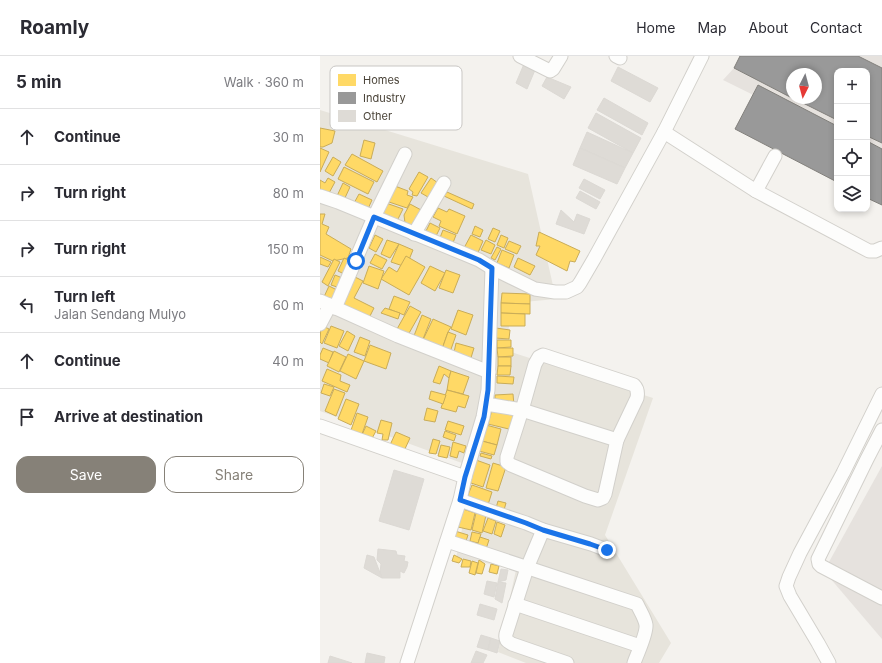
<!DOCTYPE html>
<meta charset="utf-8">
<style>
:root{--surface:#fff;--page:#f7f7f7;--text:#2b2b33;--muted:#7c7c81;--line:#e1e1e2;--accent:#868178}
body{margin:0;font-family:Inter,sans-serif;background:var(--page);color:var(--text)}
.controls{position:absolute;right:12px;top:12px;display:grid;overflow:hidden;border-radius:8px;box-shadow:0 2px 6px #0003}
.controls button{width:36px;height:36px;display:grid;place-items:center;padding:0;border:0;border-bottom:1px solid var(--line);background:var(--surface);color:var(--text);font:20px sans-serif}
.compass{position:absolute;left:466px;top:12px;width:36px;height:36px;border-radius:50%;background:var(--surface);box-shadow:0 2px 6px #0003;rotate:186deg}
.stop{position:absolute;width:12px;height:12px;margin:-9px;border:3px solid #1a73e8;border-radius:50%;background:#fff}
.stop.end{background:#1a73e8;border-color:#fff;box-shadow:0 1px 4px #0008}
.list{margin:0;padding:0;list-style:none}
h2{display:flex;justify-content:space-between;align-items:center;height:52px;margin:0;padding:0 16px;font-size:17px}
h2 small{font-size:13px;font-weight:400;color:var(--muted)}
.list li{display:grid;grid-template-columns:26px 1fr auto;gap:12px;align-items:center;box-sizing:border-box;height:56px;padding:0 16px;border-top:1px solid var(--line)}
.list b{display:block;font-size:15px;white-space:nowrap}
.list p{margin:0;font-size:13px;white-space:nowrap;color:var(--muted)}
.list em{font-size:13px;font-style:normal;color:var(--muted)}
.actions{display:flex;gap:8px;padding:12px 16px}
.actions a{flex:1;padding:9px 0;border:1px solid var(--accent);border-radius:12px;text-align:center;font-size:14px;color:var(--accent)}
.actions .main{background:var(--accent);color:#fff}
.icon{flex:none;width:22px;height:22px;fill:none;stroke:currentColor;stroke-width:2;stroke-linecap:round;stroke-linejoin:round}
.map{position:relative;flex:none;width:562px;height:607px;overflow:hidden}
header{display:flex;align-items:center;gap:24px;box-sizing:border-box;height:56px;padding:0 20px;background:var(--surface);border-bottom:1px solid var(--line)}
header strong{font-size:19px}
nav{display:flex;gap:22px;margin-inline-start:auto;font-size:14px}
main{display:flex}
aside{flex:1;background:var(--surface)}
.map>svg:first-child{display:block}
.residential{fill:#e7e4dc}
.industrial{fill:#e6e2de;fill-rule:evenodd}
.homes{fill:#ffd966;stroke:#c9ac58}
.industry{fill:#999;stroke:#82807c}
.building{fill:#dedbd6;stroke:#dcd9d4}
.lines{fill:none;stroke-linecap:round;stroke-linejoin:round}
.minor-casing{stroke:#d2d0cb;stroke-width:15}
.minor{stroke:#fdfdfc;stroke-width:13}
.route{stroke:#1a73e8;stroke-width:5}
.key{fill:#fff;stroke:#c9c7c4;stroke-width:1}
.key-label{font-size:11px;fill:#4b4439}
</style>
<header>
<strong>Roamly</strong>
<nav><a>Home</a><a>Map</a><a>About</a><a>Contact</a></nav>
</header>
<main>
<aside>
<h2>5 min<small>Walk · 360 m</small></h2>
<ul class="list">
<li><svg class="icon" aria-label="ahead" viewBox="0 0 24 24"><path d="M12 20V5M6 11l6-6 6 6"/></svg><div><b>Continue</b></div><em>30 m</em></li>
<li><svg class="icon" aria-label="right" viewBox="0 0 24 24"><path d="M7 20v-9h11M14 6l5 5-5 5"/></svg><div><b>Turn right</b></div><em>80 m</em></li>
<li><svg class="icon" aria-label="right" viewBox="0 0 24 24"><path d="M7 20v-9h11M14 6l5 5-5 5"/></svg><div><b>Turn right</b></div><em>150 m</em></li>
<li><svg class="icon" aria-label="left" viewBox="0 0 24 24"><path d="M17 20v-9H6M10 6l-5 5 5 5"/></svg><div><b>Turn left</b><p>Jalan Sendang Mulyo</p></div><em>60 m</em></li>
<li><svg class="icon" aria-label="ahead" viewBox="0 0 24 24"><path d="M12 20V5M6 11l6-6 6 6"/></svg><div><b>Continue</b></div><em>40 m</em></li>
<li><svg class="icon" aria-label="arrive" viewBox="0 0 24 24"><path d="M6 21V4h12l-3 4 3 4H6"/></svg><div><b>Arrive at destination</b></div></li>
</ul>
<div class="actions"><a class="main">Save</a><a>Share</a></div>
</aside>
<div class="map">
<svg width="562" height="607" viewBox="0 0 562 607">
<rect width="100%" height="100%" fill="#f4f2ee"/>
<polygon class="residential" points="0,54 208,118 236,243 193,247 185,294 333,342 285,479 351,587 339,607 206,607 178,596 196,514 171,508 136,502 142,473 145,433 150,410 0,355"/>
<g class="industrial">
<path d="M420,0H562V102L547,95V15H517V80L403,24L414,12ZM472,18H496V42H472Z"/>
<polygon points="562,410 562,583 504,515"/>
</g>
<g class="homes">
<polygon points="0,72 15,75 12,87 3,91 0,91"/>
<polygon points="44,84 55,87 51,103 40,100"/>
<polygon points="0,92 9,96 0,116"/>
<polygon points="32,98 63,115 57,126 25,109"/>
<polygon points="13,101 21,106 13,120 5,115"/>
<polygon points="24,111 54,126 48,138 18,123"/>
<polygon points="99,116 108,121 97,140 92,139 93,136 89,133"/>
<polygon points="8,122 15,126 8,139 0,135 0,124 5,127"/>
<polygon points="111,122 118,127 108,141 101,137"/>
<polygon points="23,127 30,131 24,144 17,140"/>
<polygon points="75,130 88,135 87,139 93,141 87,152 66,145"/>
<polygon points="127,136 154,148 152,153 124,140"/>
<polygon points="39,138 52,144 47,155 33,149"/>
<polygon points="66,147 83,153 76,167 59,159"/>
<polygon points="90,148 103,155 92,173 85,167 84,159"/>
<polygon points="118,152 127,156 129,153 145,160 137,178 119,170 121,165 113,161"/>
<polygon points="0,158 5,158 2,168 9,171 6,178 31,193 28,202 13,205 0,199"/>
<polygon points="110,167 120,172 114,184 104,179"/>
<polygon points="155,170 163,174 160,181 152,178"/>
<polygon points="173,172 180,175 175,186 168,183"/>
<polygon points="123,174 136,179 131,192 118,187"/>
<polygon points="219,176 260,195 255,206 250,205 247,215 216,199 220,190 216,190"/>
<polygon points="55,179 63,183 56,196 49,192"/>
<polygon points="151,179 163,185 157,199 144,192"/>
<polygon points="181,179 188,182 184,192 177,189"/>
<polygon points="67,184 79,188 70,202 61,198"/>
<polygon points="166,184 175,189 171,198 161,194"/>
<polygon points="189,185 201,190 197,198 185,193"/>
<polygon points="79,188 93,194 86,211 71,206"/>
<polygon points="177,191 181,193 175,204 171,202"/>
<polygon points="182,194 194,199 189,212 177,207"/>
<polygon points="55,198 67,204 62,213 50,207"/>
<polygon points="86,200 105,211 89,239 61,223 69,211 77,216"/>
<polygon points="0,201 11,206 8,211 0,208"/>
<polygon points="24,202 34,207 28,220 18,215"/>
<polygon points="198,202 215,210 210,219 194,211"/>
<polygon points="14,203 20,206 8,230 2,226"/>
<polygon points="49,210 64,215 58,233 43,227"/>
<polygon points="110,210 125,217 115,235 101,227"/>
<polygon points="126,214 140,219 133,237 119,232"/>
<polygon points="15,219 25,223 20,232 11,229"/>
<polygon points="33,220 43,225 34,242 54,252 48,264 18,250"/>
<polygon points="9,230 19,235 13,248 3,243"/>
<polygon points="182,237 210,238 210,248 181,247"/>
<polygon points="74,240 90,246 84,259 69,253"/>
<polygon points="181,247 210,248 210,258 181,257"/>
<polygon points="90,250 101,256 88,279 77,273"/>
<polygon points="65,252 80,257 78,263 61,257"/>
<polygon points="138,254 153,259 146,279 131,273"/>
<polygon points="181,257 205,258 205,270 181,270"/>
<polygon points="102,259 111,263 101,288 92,285"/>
<polygon points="113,263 131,271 128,276 121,296 101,288"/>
<polygon points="1,269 9,273 2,288 0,286"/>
<polygon points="11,270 24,275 17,292 4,287"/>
<polygon points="176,272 190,274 189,283 175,282"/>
<polygon points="27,275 35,280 28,295 19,290"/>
<polygon points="128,276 136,279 129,299 121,296"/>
<polygon points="40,281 50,285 45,300 34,296"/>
<polygon points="177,284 191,284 191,291 177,292"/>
<polygon points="136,287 154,292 150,305 133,301"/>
<polygon points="50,289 71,297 66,313 44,305"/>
<polygon points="3,292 13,296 9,307 0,303 0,299"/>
<polygon points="177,292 193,292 193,300 178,301"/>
<polygon points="14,295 26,301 19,316 7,310"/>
<polygon points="28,298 44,305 36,323 20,315"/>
<rect x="178" y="301" width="13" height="9"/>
<polygon points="119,310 131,315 129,322 124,318 120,328 113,326"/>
<polygon points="178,310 191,310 190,319 177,319"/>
<polygon points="7,313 21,319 20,325 30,329 27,336 2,325"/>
<polygon points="131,315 149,321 143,338 127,334 129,322"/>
<polygon points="177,320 194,321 193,328 177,327"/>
<polygon points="4,328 14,331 10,340 1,337"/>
<polygon points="14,333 25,337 16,360 5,355"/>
<polygon points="127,334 149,340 145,352 138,350 136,356 121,352"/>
<polygon points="111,335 126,339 123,348 109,343"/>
<polygon points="193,338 194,349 175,350 175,339"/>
<polygon points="26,343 39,348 31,369 18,363"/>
<polygon points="107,352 118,355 115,366 104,364"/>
<polygon points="172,354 196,360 193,374 168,368"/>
<polygon points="37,357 48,361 41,381 30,377"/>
<polygon points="61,364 72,367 68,384 62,384 63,378 57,377"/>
<polygon points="128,365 144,370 141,379 125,374"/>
<polygon points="166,369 181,373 177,389 162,385"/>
<polygon points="46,370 56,375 50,386 41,381"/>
<polygon points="125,375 136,379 134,385 123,381"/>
<polygon points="76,376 90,382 84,395 70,389"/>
<polygon points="113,383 120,385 116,398 109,397"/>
<polygon points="162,385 177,389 174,399 159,395"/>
<polygon points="133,386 146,390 144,397 139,395 137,402 130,400"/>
<polygon points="121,389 130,391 127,402 118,400"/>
<polygon points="161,397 172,400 171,403 160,400"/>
<polygon points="156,404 170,409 163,431 148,426"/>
<polygon points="173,407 186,411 178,435 166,432"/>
<polygon points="152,429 172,436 167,452 146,444"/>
<polygon points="178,445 186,447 184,454 176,452"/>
<polygon points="143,453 155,457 151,474 138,471"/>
<polygon points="156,457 166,459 162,477 152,474"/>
<polygon points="168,462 176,465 172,478 163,475"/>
<polygon points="177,466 185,469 181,481 174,478"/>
<polygon points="135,475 148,479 145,488 132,483"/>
<polygon points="152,476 161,478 158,487 150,485"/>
<polygon points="160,481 169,484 166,493 157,490"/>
<polygon points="134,499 142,503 139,507 132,505"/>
<polygon points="143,503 151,505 150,511 141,511"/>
<polygon points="159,504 165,508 162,518 156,517"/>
<polygon points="152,505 158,507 155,519 149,517"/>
<polygon points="171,508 179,510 177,518 169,516"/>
</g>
<g class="industry">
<polygon points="420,0 538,0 562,12 562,87 547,80 547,15 517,15 517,64 473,42 496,42 496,18 472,18 472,42 414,12"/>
<polygon points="438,29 517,70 517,126 415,73"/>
<polygon points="547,85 562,93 562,149 547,142"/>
</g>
<g class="building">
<polygon points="204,8 215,14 207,33 196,27"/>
<polygon points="298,11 338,32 330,46 291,25"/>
<polygon points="227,21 251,31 244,43 222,30"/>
<polygon points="284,42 328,67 322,79 277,54"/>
<polygon points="276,57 321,82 313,97 268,72"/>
<polygon points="267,76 313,97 305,112 260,92"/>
<polygon points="260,92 305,112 297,128 253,109"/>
<polygon points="264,123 285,134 280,143 259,132"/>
<polygon points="260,135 280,146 276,153 256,142"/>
<polygon points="241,154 254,166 257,158 270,163 264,178 236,168"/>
<polygon points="74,414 104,423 89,474 59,465"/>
<polygon points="58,493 76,495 77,499 85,500 84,505 88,506 87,511 84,517 80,515 80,522 62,522 60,517 61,508 57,504"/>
<polygon points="47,499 54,501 62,522 44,512"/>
<polygon points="181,513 188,514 186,524 178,526"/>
<polygon points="167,525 177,527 174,541 164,538"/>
<polygon points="178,526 186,527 182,547 175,543"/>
<polygon points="160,548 177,553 174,564 157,559"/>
<polygon points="161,579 171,582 168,594 157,591"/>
<polygon points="171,582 180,585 177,597 168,594"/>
<polygon points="156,595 167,599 163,607 151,607"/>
<polygon points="47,597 65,601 64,607 45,607"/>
<polygon points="10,600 32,607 8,607"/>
</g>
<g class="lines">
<g class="minor-casing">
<g id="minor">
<polyline points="200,0 230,15 233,13 241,0"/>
<polyline points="296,0 300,2"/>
<polyline points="344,76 436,135 549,195 555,195 562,192"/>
<polyline points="436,135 455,100"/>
<polyline points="0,140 18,146 147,199 159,204 172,212"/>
<polyline points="94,178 124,127"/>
<polyline points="0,245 78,280 169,316"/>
<polyline points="15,252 54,161 85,98"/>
<polyline points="0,268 10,249"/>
<path d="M223,299L314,329C318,333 318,337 317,342L297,384L285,438L283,442L278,444L265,440L191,409L187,406V401L202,354L215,308L219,301Z"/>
<polyline points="166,348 202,354 297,384"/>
<polyline points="0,370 145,421"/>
<polyline points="562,374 547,403 498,503 499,508 501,510 562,542"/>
<polyline points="140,444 176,457 206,467 223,474 271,488 287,494"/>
<path d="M223,474L207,512L186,578C185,584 187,585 192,588L247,607"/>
<path d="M127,485L317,548C320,555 325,562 326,569C327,578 317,598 314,607"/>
<polyline points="195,548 320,590"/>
<polyline points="87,607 140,444 145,421 163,361 168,334 172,212 215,233 235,236 246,236 257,231 260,227 274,203 344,76 382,0"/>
<polyline points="509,607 498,587 470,540 466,530 469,521 480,497 523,417 562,338"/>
</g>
</g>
<use href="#minor" class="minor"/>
</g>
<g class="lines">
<polyline class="route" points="36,205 54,161 159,204 172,212 168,334 164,361 145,421 140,444 206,467 223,474 270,488 287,494"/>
</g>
<rect x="10" y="10" width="132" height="64" rx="6" class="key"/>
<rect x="18" y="18" width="18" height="12" fill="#ffd966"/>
<rect x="18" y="36" width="18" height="12" fill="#999"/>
<rect x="18" y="54" width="18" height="12" fill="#dedbd6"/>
<g class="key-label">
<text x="43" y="28">Homes</text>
<text x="43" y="46">Industry</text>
<text x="43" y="64">Other</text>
</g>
</svg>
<div class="controls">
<button>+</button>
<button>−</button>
<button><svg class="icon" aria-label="locate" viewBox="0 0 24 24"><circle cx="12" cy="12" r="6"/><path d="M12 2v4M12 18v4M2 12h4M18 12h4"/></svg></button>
<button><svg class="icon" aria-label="layers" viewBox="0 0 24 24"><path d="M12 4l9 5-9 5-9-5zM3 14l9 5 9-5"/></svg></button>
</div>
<svg class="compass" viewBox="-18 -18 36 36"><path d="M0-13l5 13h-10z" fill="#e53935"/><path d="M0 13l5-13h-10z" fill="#7c7c81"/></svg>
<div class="stop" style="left:36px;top:205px"></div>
<div class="stop end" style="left:287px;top:494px"></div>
</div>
</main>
